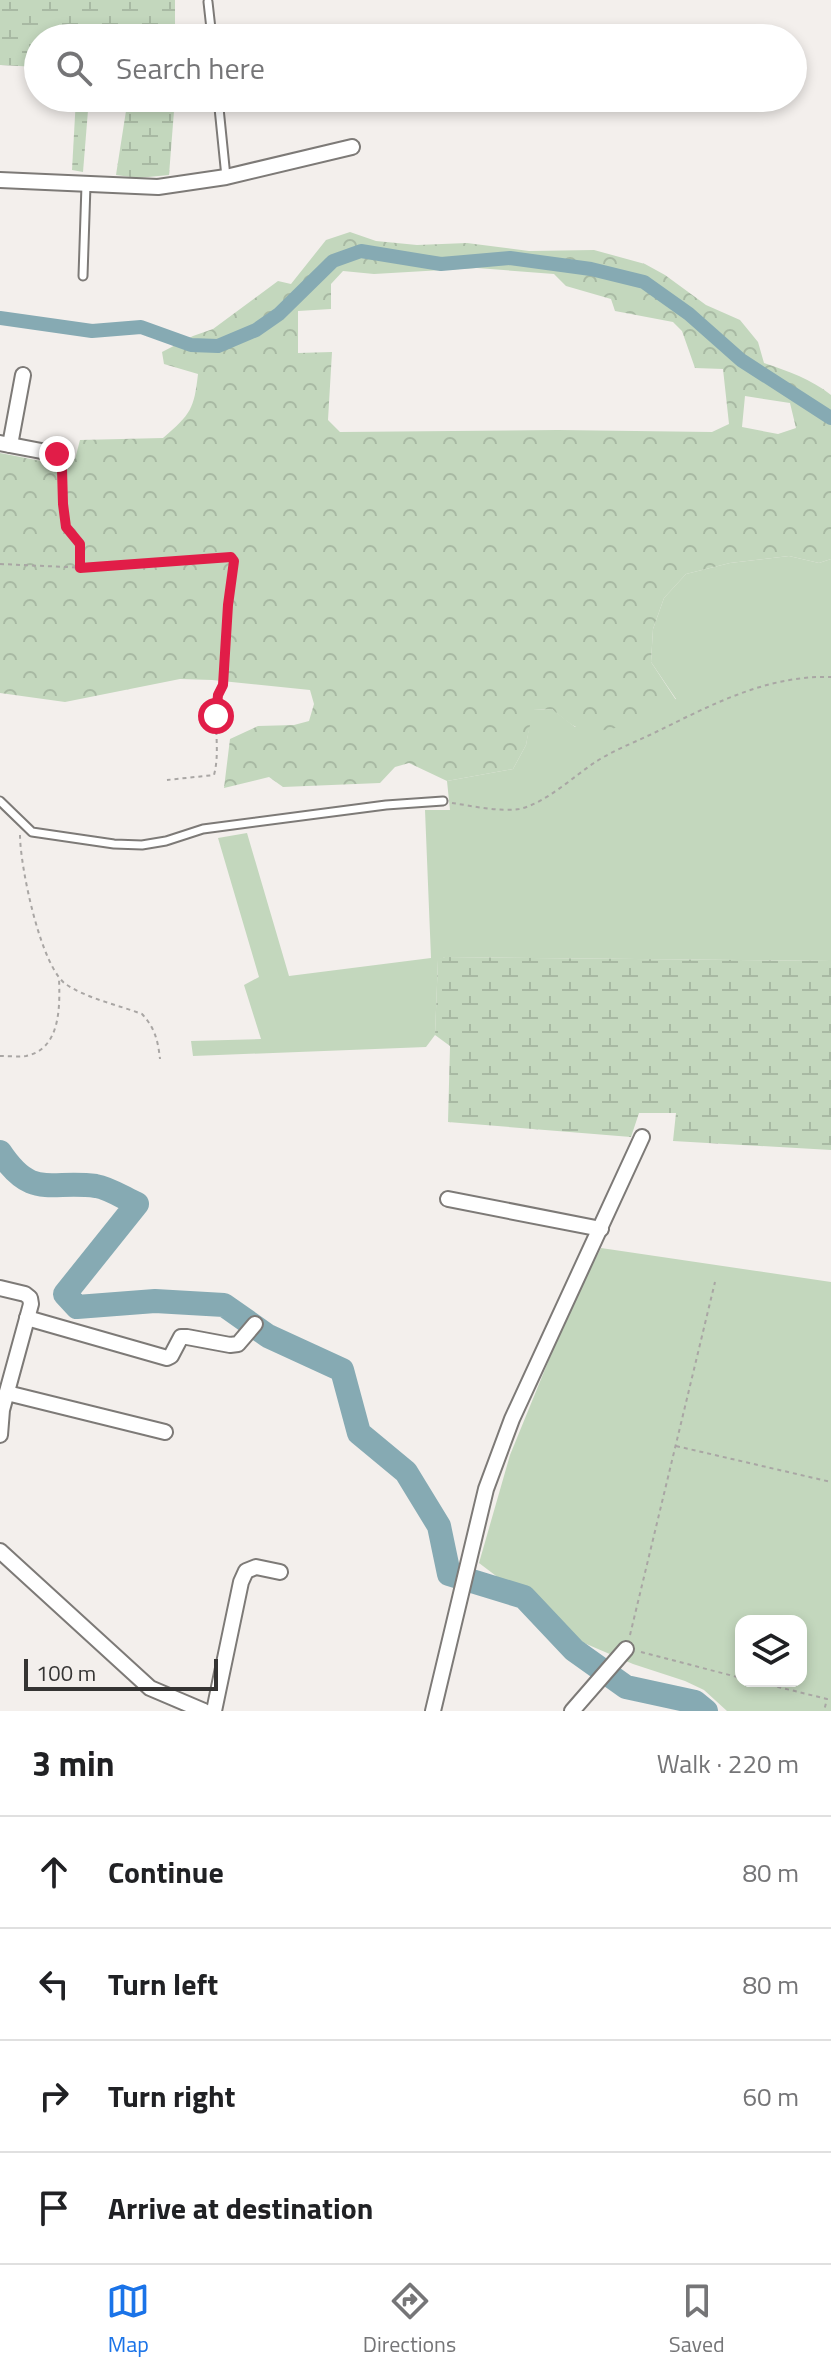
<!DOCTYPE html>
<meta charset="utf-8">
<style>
:root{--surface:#fff;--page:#f6f6f6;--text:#202124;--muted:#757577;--line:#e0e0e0;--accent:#1a73e8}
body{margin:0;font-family:"Titillium Web",sans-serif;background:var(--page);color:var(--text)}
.controls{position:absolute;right:24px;bottom:24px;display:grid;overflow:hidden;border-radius:16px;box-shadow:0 4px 12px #0003}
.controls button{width:72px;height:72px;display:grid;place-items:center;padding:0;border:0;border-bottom:2px solid var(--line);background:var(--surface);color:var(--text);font:40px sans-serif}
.scale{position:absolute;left:24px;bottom:20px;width:194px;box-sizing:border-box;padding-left:8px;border:4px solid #353433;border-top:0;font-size:22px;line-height:28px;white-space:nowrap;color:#353433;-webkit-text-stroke:6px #f3efec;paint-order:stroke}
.stop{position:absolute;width:24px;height:24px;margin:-18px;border:6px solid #e11d48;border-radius:50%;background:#fff}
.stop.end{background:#e11d48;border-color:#fff;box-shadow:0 2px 8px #0008}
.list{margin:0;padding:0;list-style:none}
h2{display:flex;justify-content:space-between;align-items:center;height:104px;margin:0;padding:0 32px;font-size:34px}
h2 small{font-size:26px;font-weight:400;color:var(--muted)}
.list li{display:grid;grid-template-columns:52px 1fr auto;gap:24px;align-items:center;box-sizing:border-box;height:112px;padding:0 32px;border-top:2px solid var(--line)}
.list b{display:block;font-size:30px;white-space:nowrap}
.list em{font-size:26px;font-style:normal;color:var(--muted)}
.icon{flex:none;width:44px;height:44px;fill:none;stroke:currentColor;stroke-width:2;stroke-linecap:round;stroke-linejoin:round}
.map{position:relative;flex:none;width:831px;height:1711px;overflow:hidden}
.search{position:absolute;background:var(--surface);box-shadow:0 4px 12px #0003;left:24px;right:24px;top:24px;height:88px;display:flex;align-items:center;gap:20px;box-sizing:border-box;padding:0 28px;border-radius:44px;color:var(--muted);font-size:30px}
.sheet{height:552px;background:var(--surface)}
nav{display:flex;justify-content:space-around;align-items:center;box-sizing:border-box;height:112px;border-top:2px solid var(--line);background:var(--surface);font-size:22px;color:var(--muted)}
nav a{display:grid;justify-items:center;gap:4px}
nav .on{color:var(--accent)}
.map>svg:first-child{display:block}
.grass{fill:#c3d7bd;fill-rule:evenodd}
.forest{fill:url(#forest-crowns);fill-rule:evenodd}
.wetland{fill:url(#wetland-marsh)}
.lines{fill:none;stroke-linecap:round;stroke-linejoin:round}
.canal{stroke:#86aab3;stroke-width:14}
.river{stroke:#86aab3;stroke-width:24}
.service-casing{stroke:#7d7a77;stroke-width:11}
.minor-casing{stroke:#7d7a77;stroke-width:18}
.path{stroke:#a9a6a4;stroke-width:2;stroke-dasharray:4 4;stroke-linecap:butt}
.service{stroke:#fff;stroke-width:7}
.minor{stroke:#fff;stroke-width:14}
.route{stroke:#e11d48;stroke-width:10}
</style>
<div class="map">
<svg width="831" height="1711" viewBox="0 0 831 1711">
<defs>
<pattern id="forest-crowns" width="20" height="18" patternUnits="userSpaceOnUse" patternTransform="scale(2)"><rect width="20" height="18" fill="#c3d7bd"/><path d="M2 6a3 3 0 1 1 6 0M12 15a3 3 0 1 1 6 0" fill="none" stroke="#a8b9a3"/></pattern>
<pattern id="wetland-marsh" width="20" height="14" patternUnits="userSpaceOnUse" patternTransform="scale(2)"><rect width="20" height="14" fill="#c3d7bd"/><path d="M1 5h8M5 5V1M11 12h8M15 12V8" fill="none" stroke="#a8b9a3"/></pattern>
</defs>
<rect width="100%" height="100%" fill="#f3efec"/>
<g class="grass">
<polygon points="789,556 819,563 831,559 831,961 445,957 438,960 435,1035 426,1047 193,1056 191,1041 261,1039 244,985 259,977 218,838 247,833 289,976 431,958 425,810 450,810 447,781 513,769 526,745 532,710 552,709 575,727 676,699 651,662 653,629 664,598 686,574 730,563"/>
<path d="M601,1248L831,1282V1711H727L704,1690L685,1681L633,1664L584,1643L479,1563L510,1455L568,1313ZM741,1621H801V1681H741Z"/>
</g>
<path class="forest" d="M350,232L376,241L417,245L467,243L529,251L594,250L645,264L665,275L706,305L740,320L758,342L764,363C788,371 811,379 831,395V559L819,563L789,556L730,563L686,574L664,598L653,629L651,662L676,700C647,714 612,739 578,728C569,724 559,715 552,709L533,710L526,745L513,769L447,781L409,763L395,767L380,783L283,787L269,777L224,788L230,739L258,726L294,725L309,721L314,704L310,690L212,680L180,679L65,702L0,693V453L62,465L75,459L80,440L163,438C191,414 194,409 198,374L164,364L162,352L193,336L213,329L278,281L291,284L326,240ZM477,268L554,274L566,286L611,299L615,311L673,322L682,331L695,368L723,369L729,424L712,432L558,430L340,432L328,420L332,352L298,353V311L331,309V284L343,271L374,274ZM745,396L790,403L796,428L778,434L742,427Z"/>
<g class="wetland">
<polygon points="0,0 175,0 175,38 38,38 38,67 0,65"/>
<polygon points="76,98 89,98 83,172 72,170"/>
<polygon points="128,98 175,98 169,175 138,178 116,175"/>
<polygon points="445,957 831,961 831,1150 673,1141 676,1113 639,1113 631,1137 448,1122 450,1046 435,1035 438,959"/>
</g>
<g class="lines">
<polyline class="canal" points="0,318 92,331 141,327 191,345 218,346 256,330 279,314 333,261 361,251 441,264 510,258 591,269 644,282 689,314 741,360 831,418"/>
<path class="river" d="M0,1152C32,1200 49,1180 96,1186C109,1188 124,1198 137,1204L65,1294L77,1307L155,1301L224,1305L268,1336L342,1370L359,1433L406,1472L439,1526L449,1574L524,1597L574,1650L626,1687L695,1702L706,1711"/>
<g class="service-casing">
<g id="service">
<polyline points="208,2 212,38"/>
<polyline points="218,98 226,177"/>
<polyline points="83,276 86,185"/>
<polyline points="0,801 32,832 114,844 142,845 166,841 203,829 386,805 443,801"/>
</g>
</g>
<g class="minor-casing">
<g id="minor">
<polyline points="0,180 158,187 226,177 352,147"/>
<polyline points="0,443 57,454"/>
<polyline points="10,445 23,375"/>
<polyline points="448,1199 601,1229"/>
<polyline points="0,1288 25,1294 30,1298 31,1304 2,1410 0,1435"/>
<polyline points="27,1318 167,1358 171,1356 181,1337 187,1337 230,1345 238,1344 255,1324"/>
<polyline points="7,1393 165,1432"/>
<polyline points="0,1551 150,1688 204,1711"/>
<polyline points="214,1711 241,1582 246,1571 256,1567 280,1572"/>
<polyline points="433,1711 486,1489 512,1419 642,1137"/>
<polyline points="572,1711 626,1649"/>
</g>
</g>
<g class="path">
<polyline points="61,466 63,504 66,527 80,544 80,566"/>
<path d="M0,564L88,568L231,557L234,561L228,605L223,685C209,713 222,745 214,775L167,780"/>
<path d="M452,803C473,806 498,812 519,809C545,804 575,775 597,761C616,749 638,741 658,731C713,704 768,675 831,677"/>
<path d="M20,835C20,866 41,969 67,985C89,999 118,1005 142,1014C155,1028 158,1041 160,1059"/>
<path d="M0,1056C8,1056 18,1057 26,1056C61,1049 60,1006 59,978"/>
<polyline points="676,1446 831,1482"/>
<polyline points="630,1635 715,1282"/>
<polyline points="641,1652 741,1678"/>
<polyline points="754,1681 827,1699 824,1711"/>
</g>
<use href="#service" class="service"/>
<use href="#minor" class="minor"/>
</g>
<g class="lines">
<polyline class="route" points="57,454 62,469 63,504 66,527 80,544 80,568 231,557 234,561 228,605 223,685 218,695 216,716"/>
</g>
</svg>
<div class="controls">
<button><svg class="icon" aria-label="layers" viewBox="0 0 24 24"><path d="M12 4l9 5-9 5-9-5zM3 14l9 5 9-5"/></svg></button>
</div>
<div class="scale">100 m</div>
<div class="stop" style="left:216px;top:716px"></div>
<div class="stop end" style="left:57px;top:454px"></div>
<div class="search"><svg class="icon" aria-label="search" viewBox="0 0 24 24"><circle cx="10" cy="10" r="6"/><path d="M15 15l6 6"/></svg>Search here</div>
</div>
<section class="sheet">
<h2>3 min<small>Walk · 220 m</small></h2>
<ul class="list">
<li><svg class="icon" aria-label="ahead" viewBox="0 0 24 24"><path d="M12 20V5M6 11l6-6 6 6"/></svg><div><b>Continue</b></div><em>80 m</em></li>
<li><svg class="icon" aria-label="left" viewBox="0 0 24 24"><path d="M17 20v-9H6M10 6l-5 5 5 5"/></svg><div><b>Turn left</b></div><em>80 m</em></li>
<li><svg class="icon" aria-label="right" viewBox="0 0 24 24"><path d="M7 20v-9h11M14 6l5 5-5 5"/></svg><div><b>Turn right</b></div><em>60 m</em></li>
<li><svg class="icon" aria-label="arrive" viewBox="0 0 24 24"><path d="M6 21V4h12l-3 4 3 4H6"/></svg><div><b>Arrive at destination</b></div></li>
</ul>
</section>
<nav>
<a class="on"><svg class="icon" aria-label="map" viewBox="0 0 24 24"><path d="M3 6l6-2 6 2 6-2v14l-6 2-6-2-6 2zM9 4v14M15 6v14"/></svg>Map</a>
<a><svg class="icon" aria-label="directions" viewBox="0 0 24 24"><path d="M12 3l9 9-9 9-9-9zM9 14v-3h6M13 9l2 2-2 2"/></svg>Directions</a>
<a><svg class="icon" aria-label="saved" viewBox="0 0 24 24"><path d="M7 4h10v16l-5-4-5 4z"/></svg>Saved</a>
</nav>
